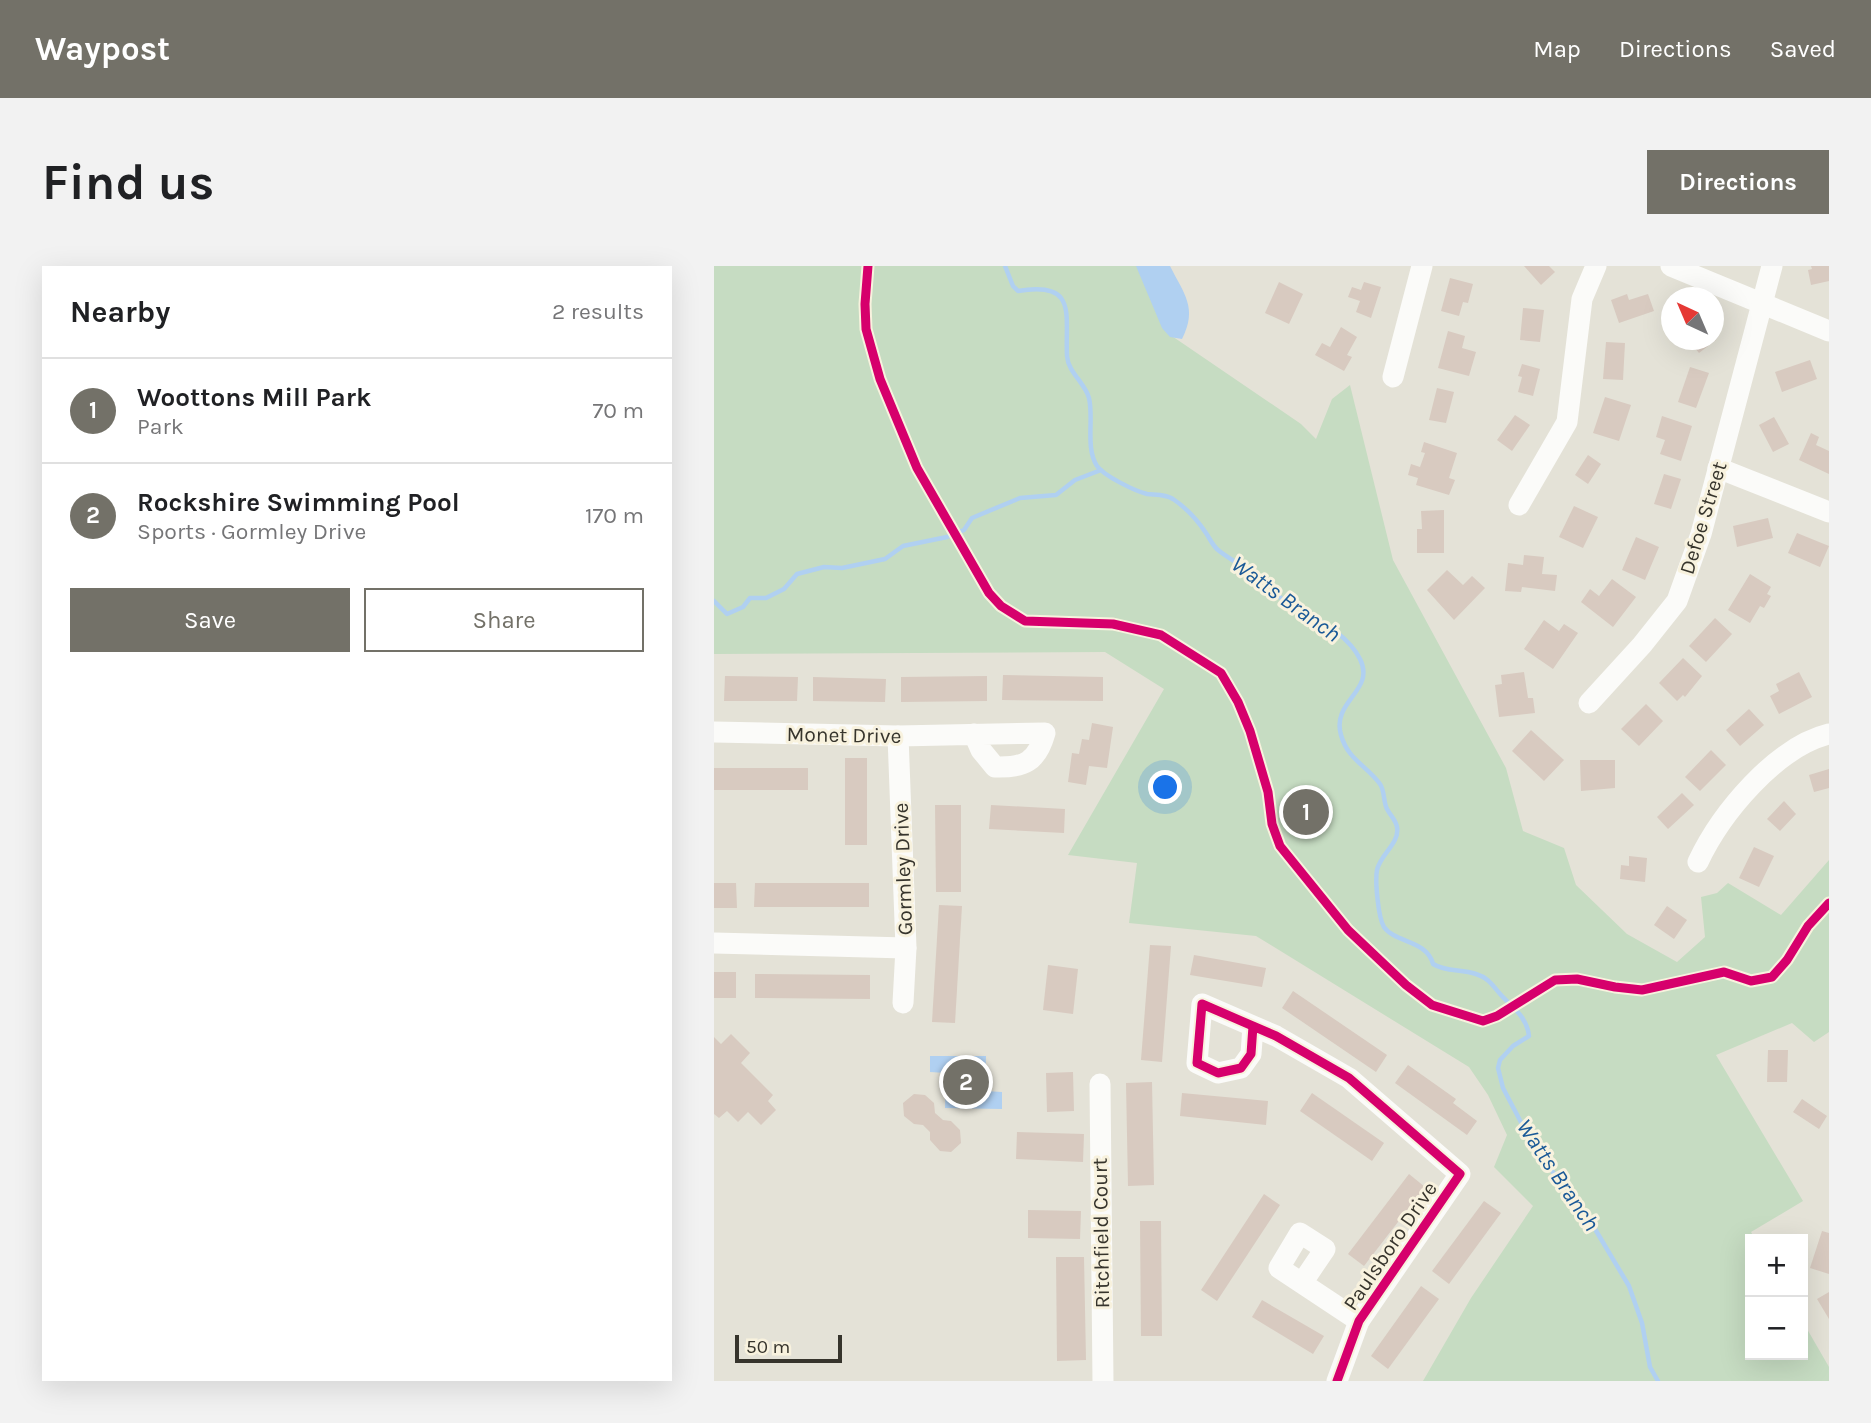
<!DOCTYPE html>
<meta charset="utf-8">
<style>
:root{--surface:#fff;--page:#f2f2f2;--text:#202124;--muted:#757577;--line:#e0e0e0;--accent:#737168}
body{margin:0;font-family:Karla,sans-serif;background:var(--page);color:var(--text)}
.controls{position:absolute;right:21px;bottom:21px;display:grid;overflow:hidden;border-radius:0px;box-shadow:0 7px 28px #0002}
.controls button{width:63px;height:63px;display:grid;place-items:center;padding:0;border:0;border-bottom:2px solid var(--line);background:var(--surface);color:var(--text);font:35px sans-serif}
.compass{position:absolute;left:947px;top:21px;width:63px;height:63px;border-radius:50%;background:var(--surface);box-shadow:0 7px 28px #0002;rotate:316deg}
.scale{position:absolute;left:21px;bottom:18px;width:107px;box-sizing:border-box;padding-left:7px;border:4px solid #36342c;border-top:0;font-size:19px;line-height:24px;white-space:nowrap;color:#36342c;-webkit-text-stroke:5px #f8f2de;paint-order:stroke}
.you{position:absolute;left:452px;top:522px;width:24px;height:24px;margin:-18px;border:5px solid #fff;border-radius:50%;background:#1a73e8;box-shadow:0 0 0 10px #1a73e833}
.badge{display:grid;place-items:center;width:46px;height:46px;border-radius:50%;background:var(--accent);color:#fff;font-size:23px;font-weight:700}
.pin{position:absolute;translate:-50% -50%;border:4px solid #fff;box-shadow:0 2px 7px #0006}
.list{margin:0;padding:0;list-style:none}
h2{display:flex;justify-content:space-between;align-items:center;height:91px;margin:0;padding:0 28px;font-size:30px}
h2 small{font-size:23px;font-weight:400;color:var(--muted)}
.list li{display:grid;grid-template-columns:46px 1fr auto;gap:21px;align-items:center;box-sizing:border-box;height:105px;padding:0 28px;border-top:2px solid var(--line)}
.list b{display:block;font-size:26px;white-space:nowrap}
.list p{margin:0;font-size:23px;white-space:nowrap;color:var(--muted)}
.list em{font-size:23px;font-style:normal;color:var(--muted)}
.actions{display:flex;gap:14px;padding:21px 28px}
.actions a{flex:1;padding:16px 0;border:2px solid var(--accent);border-radius:0px;text-align:center;font-size:24px;color:var(--accent)}
.actions .main{background:var(--accent);color:#fff}
.map{position:relative;flex:none;width:1115px;height:1115px;overflow:hidden;border-radius:0px}
header{display:flex;align-items:center;gap:42px;box-sizing:border-box;height:98px;padding:0 35px;background:var(--accent);color:#fff}
header strong{font-size:33px}
nav{display:flex;gap:38px;margin-inline-start:auto;font-size:24px}
.intro{display:flex;align-items:center;justify-content:space-between;box-sizing:border-box;height:168px;padding:0 42px}
h1{margin:0;font-size:49px}
.button{padding:18px 32px;border-radius:0px;background:var(--accent);color:#fff;font-size:24px;font-weight:700}
main{display:flex;gap:42px;padding:0 42px}
aside{flex:1;background:var(--surface);border-radius:0px;box-shadow:0 7px 28px #0002}
.map>svg:first-child{display:block}
.green{fill:#c6dcc2}
.water{fill:#b0d0f1}
.lines{fill:none;stroke-linecap:round;stroke-linejoin:round}
.stream{stroke:#b0d0f1;stroke-width:4.5}
.building{fill:#d8cac0}
.minor{stroke:#fbfbf9;stroke-width:21}
.cycleway-casing{stroke:#f8f2de;stroke-width:13}
.cycleway{stroke:#d6006c;stroke-width:9}
.labels{text-anchor:middle;dominant-baseline:central;stroke-width:6;stroke-linejoin:round;paint-order:stroke}
.street-label{font-size:21px;fill:#36342c;stroke:#f8f2de}
.water-label{font-size:23px;font-style:italic;fill:#1a5997;stroke:#f8f2de}
</style>
<header>
<strong>Waypost</strong>
<nav><a>Map</a><a>Directions</a><a>Saved</a></nav>
</header>
<div class="intro"><h1>Find us</h1><a class="button">Directions</a></div>
<main>
<aside>
<h2>Nearby<small>2 results</small></h2>
<ul class="list">
<li><span class="badge">1</span><div><b>Woottons Mill Park</b><p>Park</p></div><em>70 m</em></li>
<li><span class="badge">2</span><div><b>Rockshire Swimming Pool</b><p>Sports · Gormley Drive</p></div><em>170 m</em></li>
</ul>
<div class="actions"><a class="main">Save</a><a>Share</a></div>
</aside>
<div class="map">
<svg width="1115" height="1115" viewBox="0 0 1115 1115">
<rect width="100%" height="100%" fill="#e4e2d7"/>
<polygon class="green" points="0,0 425,0 452,66 587,158 602,173 618,133 636,119 679,294 792,502 809,565 850,582 862,619 913,668 963,696 991,671 987,631 1003,627 1014,617 1067,649 1115,594 1115,766 1100,776 1078,757 1002,789 1089,935 1037,966 1041,973 1036,973 1036,1089 1089,1089 1089,1056 1115,1101 1115,1115 709,1115 757,1032 819,940 780,901 793,869 774,829 755,801 542,670 415,657 423,597 354,589 450,423 391,386 0,388"/>
<g class="water">
<path d="M422,0H456C470,28 484,42 468,73L456,71L448,62Z"/>
<polygon points="216,790 272,790 271,825 288,826 288,843 231,842 232,807 216,806"/>
</g>
<g class="lines">
<g class="stream">
<path d="M291,0L299,20L304,25C364,15 351,48 353,90C354,106 371,117 375,132C380,153 371,181 383,200C390,210 421,225 433,228C442,229 451,228 459,233C471,241 484,255 492,267C496,273 499,280 504,284C515,293 528,299 539,308C549,315 557,325 567,332C593,350 631,363 646,393C662,425 617,435 627,469C634,494 652,499 666,518C671,525 669,535 673,543C676,549 682,554 683,561C686,577 666,589 663,604C661,615 664,651 670,661C681,677 713,674 719,698C732,706 747,703 762,708C775,712 779,720 787,729C799,742 813,751 815,770L799,780L786,794L784,802L789,822L820,881L878,958L915,1020L928,1057L936,1101L944,1115"/>
<polyline points="0,335 13,348 29,341 36,332 52,332 70,323 83,308 110,301 128,302 171,293 189,280 233,271 250,264 258,252 306,232 342,229 361,214 387,204"/>
</g>
</g>
<g class="building">
<polygon points="810,0 835,0 841,6 827,19"/>
<polygon points="1097,0 1115,0 1115,15 1097,19 1094,4 1098,3"/>
<polygon points="736,12 759,18 754,37 749,36 745,50 727,45"/>
<polygon points="565,16 589,28 575,58 551,47"/>
<polygon points="650,16 667,21 657,52 642,46 646,35 634,31 638,21 647,24"/>
<polygon points="913,28 915,34 934,28 940,45 905,57 897,34"/>
<polygon points="809,42 830,44 826,76 806,74"/>
<polygon points="627,61 643,71 633,89 638,91 630,105 601,89 608,77 616,81"/>
<polygon points="734,65 751,70 748,82 762,86 755,110 724,102"/>
<polygon points="974,74 1002,74 985,87"/>
<polygon points="892,76 911,77 909,114 889,113"/>
<polygon points="1096,94 1103,113 1068,126 1061,106"/>
<polygon points="808,98 826,103 819,130 804,126 808,111 804,110"/>
<polygon points="976,101 995,107 982,142 964,136"/>
<polygon points="723,122 740,126 732,157 715,154"/>
<polygon points="891,131 917,139 905,175 879,167"/>
<polygon points="801,149 816,159 798,185 783,174"/>
<polygon points="948,150 978,160 967,195 946,188 951,174 942,171"/>
<polygon points="1060,151 1075,178 1059,186 1045,159"/>
<polygon points="1097,167 1105,171 1102,179 1115,185 1115,208 1085,194"/>
<polygon points="710,176 743,187 735,212 741,214 735,229 702,219 704,212 694,209 697,198 706,201 711,187 707,186"/>
<polygon points="874,189 887,198 874,218 861,209"/>
<polygon points="950,208 967,213 957,243 940,238"/>
<polygon points="860,240 884,251 869,282 845,271"/>
<polygon points="730,244 730,287 703,287 703,263 708,263 707,245"/>
<polygon points="1054,252 1059,272 1023,281 1019,260"/>
<polygon points="1083,267 1115,280 1106,301 1074,287"/>
<polygon points="922,271 945,281 931,314 908,304"/>
<polygon points="810,289 830,291 828,308 843,309 841,325 808,321 807,326 791,325 794,297 809,299"/>
<polygon points="733,304 749,319 758,310 771,322 740,354 713,324"/>
<polygon points="1036,308 1057,321 1053,328 1057,330 1050,342 1046,340 1036,357 1014,344"/>
<polygon points="898,313 922,331 899,361 867,336 876,323 885,330"/>
<polygon points="1001,352 1018,368 992,396 975,380"/>
<polygon points="830,354 845,365 850,358 864,367 839,403 810,383"/>
<polygon points="969,392 988,410 971,431 969,429 963,435 945,417"/>
<polygon points="810,406 814,432 819,432 821,447 785,451 781,419 788,418 787,409"/>
<polygon points="1085,406 1098,431 1065,448 1056,430 1065,425 1062,418"/>
<polygon points="289,409 389,411 389,435 288,434"/>
<polygon points="11,410 84,411 83,435 10,435"/>
<polygon points="273,410 273,435 187,436 187,411"/>
<polygon points="99,411 172,413 171,436 99,435"/>
<polygon points="932,438 949,455 925,480 907,463"/>
<polygon points="1035,443 1050,459 1026,480 1012,464"/>
<polygon points="378,457 399,461 393,502 375,500 372,519 354,516 358,487 365,488 368,473 375,474"/>
<polygon points="817,464 850,494 830,515 798,485"/>
<polygon points="997,484 1012,499 986,525 971,511"/>
<rect x="131" y="492" width="22" height="87"/>
<polygon points="866,494 901,494 901,522 867,525"/>
<rect x="0" y="502" width="94" height="22"/>
<polygon points="1115,503 1115,522 1100,526 1095,509"/>
<polygon points="968,527 980,539 954,563 943,551"/>
<polygon points="1070,535 1082,548 1066,565 1053,553"/>
<polygon points="221,539 247,539 247,626 222,626"/>
<polygon points="277,539 351,543 350,567 275,563"/>
<polygon points="1040,581 1060,590 1045,621 1025,612"/>
<polygon points="915,590 933,592 931,616 906,613 907,599 915,600"/>
<polygon points="0,617 22,617 23,642 0,642"/>
<polygon points="41,617 155,617 155,641 40,641"/>
<polygon points="225,639 248,640 241,757 218,756"/>
<polygon points="953,640 973,654 960,673 940,659"/>
<polygon points="436,679 457,680 448,796 427,794"/>
<polygon points="480,689 552,702 548,721 476,709"/>
<polygon points="334,699 364,703 359,748 329,744"/>
<rect x="0" y="706" width="22" height="26"/>
<polygon points="41,708 156,709 156,733 41,732"/>
<polygon points="579,725 673,789 662,806 568,742"/>
<polygon points="17,768 36,787 27,797 59,829 54,835 62,844 47,859 34,846 24,856 13,845 5,852 0,848 0,771 7,778"/>
<polygon points="1054,784 1074,784 1073,816 1053,816"/>
<polygon points="694,799 742,833 739,837 763,855 753,869 681,817"/>
<polygon points="359,806 360,845 333,846 332,807"/>
<polygon points="438,816 440,919 414,920 412,817"/>
<polygon points="468,827 554,835 552,859 466,850"/>
<polygon points="598,827 670,877 658,895 586,845"/>
<polygon points="200,828 211,829 220,837 221,847 229,854 237,855 246,864 247,877 237,886 226,885 216,874 216,866 209,859 200,858 190,850 189,837"/>
<polygon points="1088,833 1113,850 1105,863 1079,846"/>
<polygon points="303,866 370,868 369,896 302,893"/>
<polygon points="695,908 711,921 650,1000 634,988"/>
<polygon points="550,928 566,939 503,1035 487,1024"/>
<polygon points="770,935 787,947 735,1018 718,1005"/>
<polygon points="314,944 367,945 366,973 314,972"/>
<polygon points="426,955 447,955 448,1070 427,1070"/>
<polygon points="1108,965 1115,967 1115,1008 1096,1002"/>
<polygon points="342,991 370,991 372,1094 343,1095"/>
<polygon points="707,1020 725,1033 674,1103 657,1090"/>
<polygon points="1115,1026 1115,1053 1103,1033"/>
<polygon points="548,1034 610,1070 599,1088 538,1051"/>
</g>
<g class="lines">
<g class="minor">
<polyline points="957,0 1115,65"/>
<polyline points="679,111 708,0"/>
<polyline points="1004,202 1115,246"/>
<polyline points="805,239 853,156 868,33 882,0"/>
<polyline points="875,437 928,379 963,335 987,268 1058,0"/>
<path d="M0,466L184,470L331,467C323,496 310,502 281,501L267,484L260,468"/>
<polyline points="184,470 192,682 189,737"/>
<path d="M984,596C1007,547 1062,481 1115,468"/>
<polyline points="0,677 192,682"/>
<polyline points="539,760 537,788 527,802 504,807 483,797 488,738 562,770 635,812 746,908 645,1055 623,1115"/>
<polyline points="386,818 389,1115"/>
<polyline points="588,1017 611,983 586,967 565,1002 645,1055"/>
</g>
<g class="cycleway-casing">
<g id="cycleway">
<polyline points="154,0 151,38 152,63 166,113 203,202 275,327 287,340 311,355 399,358 447,369 507,407 524,436 536,465 554,526 558,558 566,580 634,664 692,719 718,739 769,755 783,750 841,714 863,713 901,721 928,724 1010,706 1037,715 1058,711 1073,694 1094,660 1115,637"/>
<polyline points="539,760 537,788 527,802 504,807 483,797 488,738 562,770 635,812 746,908 645,1055 623,1115"/>
</g>
</g>
<use href="#cycleway" class="cycleway"/>
</g>
<g class="labels">
<g class="street-label">
<text transform="translate(989 252) rotate(-73)">Defoe Street</text>
<text transform="translate(130 469) rotate(1)">Monet Drive</text>
<text transform="translate(189 603) rotate(-92)">Gormley Drive</text>
<text transform="translate(387 967) rotate(-91)">Ritchfield Court</text>
<text transform="translate(676 980) rotate(-56)">Paulsboro Drive</text>
</g>
<g class="water-label">
<text transform="translate(572 333) rotate(36)">Watts Branch</text>
<text transform="translate(844 909) rotate(56)">Watts Branch</text>
</g>
</g>
</svg>
<div class="controls">
<button>+</button>
<button>−</button>
</div>
<svg class="compass" viewBox="-18 -18 36 36"><path d="M0-13l5 13h-10z" fill="#e53935"/><path d="M0 13l5-13h-10z" fill="#757577"/></svg>
<div class="scale">50 m</div>
<div class="you"></div>
<div class="pin badge" style="left:592px;top:546px">1</div>
<div class="pin badge" style="left:252px;top:816px">2</div>
</div>
</main>
